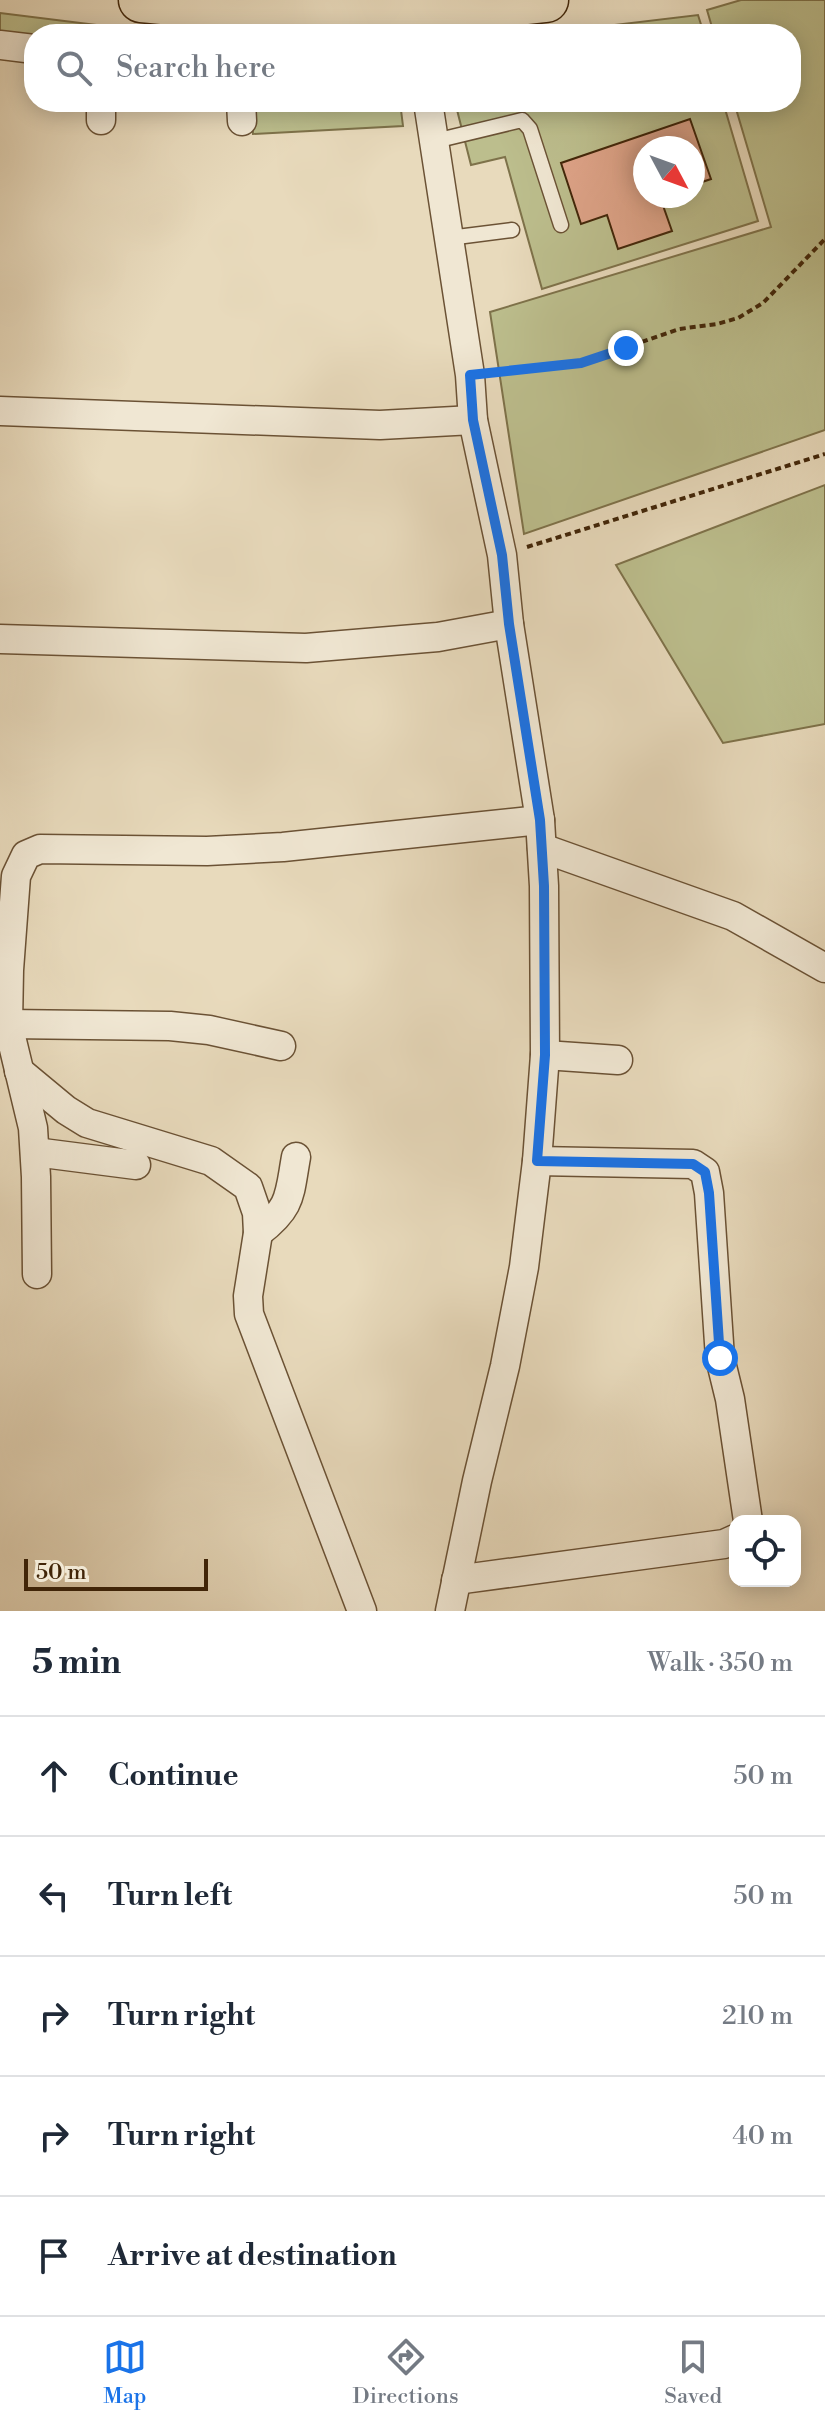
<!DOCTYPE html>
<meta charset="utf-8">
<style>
:root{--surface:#fff;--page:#f2f2f3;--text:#1f2937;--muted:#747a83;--line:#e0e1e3;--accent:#1a73e8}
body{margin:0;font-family:"Libre Bodoni",serif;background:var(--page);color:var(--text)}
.controls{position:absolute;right:24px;bottom:24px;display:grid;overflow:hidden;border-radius:16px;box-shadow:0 4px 20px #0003}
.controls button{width:72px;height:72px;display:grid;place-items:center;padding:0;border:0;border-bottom:2px solid var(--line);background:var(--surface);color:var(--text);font:40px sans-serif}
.compass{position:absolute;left:633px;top:136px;width:72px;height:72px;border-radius:50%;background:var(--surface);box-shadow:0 4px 20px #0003;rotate:131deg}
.scale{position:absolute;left:24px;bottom:20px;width:184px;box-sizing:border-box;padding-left:8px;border:4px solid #412508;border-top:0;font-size:22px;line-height:28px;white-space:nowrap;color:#412508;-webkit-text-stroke:6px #f0e7d3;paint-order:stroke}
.stop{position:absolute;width:24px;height:24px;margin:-18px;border:6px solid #1a73e8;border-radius:50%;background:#fff}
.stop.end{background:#1a73e8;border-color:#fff;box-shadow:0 2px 8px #0008}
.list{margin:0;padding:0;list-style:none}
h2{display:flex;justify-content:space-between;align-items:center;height:104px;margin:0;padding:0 32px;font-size:34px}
h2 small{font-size:26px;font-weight:400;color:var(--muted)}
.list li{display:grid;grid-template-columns:52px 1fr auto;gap:24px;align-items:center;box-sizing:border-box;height:120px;padding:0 32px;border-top:2px solid var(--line)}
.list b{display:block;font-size:30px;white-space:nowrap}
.list em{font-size:26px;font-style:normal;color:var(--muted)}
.icon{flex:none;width:44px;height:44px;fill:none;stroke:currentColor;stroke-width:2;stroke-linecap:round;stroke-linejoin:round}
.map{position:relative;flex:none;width:825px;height:1611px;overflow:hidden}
.search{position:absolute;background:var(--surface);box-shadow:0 4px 20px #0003;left:24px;right:24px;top:24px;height:88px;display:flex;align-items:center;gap:20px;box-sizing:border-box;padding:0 28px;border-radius:32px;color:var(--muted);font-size:30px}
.sheet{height:704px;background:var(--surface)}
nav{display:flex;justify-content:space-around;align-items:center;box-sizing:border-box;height:112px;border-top:2px solid var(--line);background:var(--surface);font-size:22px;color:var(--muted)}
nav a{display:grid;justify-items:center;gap:4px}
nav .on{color:var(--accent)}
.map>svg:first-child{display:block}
.green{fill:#bcbe8d;stroke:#7e724a;stroke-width:2;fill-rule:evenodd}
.building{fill:#dea388;stroke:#412508;stroke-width:2}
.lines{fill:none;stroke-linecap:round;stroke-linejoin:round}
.lane-casing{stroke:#6b5235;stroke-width:17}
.street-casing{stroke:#6b5235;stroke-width:31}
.highway-casing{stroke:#412508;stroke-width:47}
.path{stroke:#412508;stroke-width:4;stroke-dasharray:6 4;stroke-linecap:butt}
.lane{stroke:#f0e7d3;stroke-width:14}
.street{stroke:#f0e7d3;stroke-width:28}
.highway{stroke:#e8dabc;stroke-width:44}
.route{stroke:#1a73e8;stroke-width:10}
</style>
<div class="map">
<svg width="825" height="1611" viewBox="0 0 825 1611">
<rect width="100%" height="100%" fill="#e8dabc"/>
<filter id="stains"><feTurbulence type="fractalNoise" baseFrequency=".0025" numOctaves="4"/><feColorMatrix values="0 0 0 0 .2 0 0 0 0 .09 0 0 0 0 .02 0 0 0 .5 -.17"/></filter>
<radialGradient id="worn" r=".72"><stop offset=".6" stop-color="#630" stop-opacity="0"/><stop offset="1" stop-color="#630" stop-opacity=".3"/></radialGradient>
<g class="green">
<polygon points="741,0 825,0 825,430 524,534 490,312 771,227 734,102 791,102 791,34 714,34 707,10"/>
<polygon points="0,13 169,34 34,34 34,40 0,36"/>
<polygon points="698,15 704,34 539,34"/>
<polygon points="252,102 400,102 403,126 253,134"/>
<path d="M455,102H723L758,221L542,289L505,157L471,165ZM645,148H693V196H645Z"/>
<polygon points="825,485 825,724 723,743 616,565"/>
</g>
<polygon class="building" points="690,119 711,179 693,185 693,148 645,148 645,196 662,196 660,197 672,231 618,249 607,215 581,224 561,163"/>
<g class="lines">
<g class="lane-casing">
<g id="lane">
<polyline points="435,141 522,120 530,129 561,225"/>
<polyline points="449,238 512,230"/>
</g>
</g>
<g class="street-casing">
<g id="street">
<polyline points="0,45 34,49"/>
<polyline points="101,102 101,120"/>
<polyline points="241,102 242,121"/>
<polyline points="428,102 470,375 473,420 502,555 509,624 540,820 544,886 545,1055 537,1161 524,1267 505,1366 477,1481 450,1611"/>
<polyline points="0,411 380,425 473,420"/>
<polyline points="0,639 306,648 438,637 509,624"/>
<polyline points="542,848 733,916 825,968"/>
<polyline points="8,1024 170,1026 209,1030 281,1046"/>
<polyline points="545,1055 618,1060"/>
<polyline points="19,1071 66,1110 87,1123 211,1161 248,1187 257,1213 258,1233 248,1296 249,1314 362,1611"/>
<polyline points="35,1152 136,1165"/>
<polyline points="537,1161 693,1164 705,1172 709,1193 720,1358 730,1399 748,1521"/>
<path d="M258,1233C292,1207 289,1196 296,1157"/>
<polyline points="37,1274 36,1177 33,1128 8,1024 9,970 16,876 26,855 40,849 207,851 283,847 540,820"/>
<polyline points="456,1580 724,1544 735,1539"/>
</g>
</g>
<g class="highway-casing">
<path id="highway" d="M141,0C178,3 214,8 251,10C348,16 450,11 546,0"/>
</g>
<g class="path">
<polyline points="496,372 581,363 679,329 717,324 738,318 763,303 825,239"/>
<polyline points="527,547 825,454"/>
</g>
<use href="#lane" class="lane"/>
<use href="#street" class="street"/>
<use href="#highway" class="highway"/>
</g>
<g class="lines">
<polyline class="route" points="626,348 581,363 470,375 473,420 502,555 509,624 540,820 544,886 545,1055 537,1161 693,1164 705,1172 709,1193 720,1358"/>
</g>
<rect width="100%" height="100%" filter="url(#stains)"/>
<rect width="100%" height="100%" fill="url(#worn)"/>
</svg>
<div class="controls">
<button><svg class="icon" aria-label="locate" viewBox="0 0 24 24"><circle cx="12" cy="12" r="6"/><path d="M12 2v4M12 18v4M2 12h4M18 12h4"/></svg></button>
</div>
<svg class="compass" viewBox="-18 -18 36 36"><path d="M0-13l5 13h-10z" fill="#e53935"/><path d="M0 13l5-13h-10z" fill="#747a83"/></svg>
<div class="scale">50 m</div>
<div class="stop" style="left:720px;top:1358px"></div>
<div class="stop end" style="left:626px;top:348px"></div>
<div class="search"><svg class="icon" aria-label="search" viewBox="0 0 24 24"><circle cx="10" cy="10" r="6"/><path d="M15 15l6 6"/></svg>Search here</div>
</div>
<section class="sheet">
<h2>5 min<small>Walk · 350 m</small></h2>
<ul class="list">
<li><svg class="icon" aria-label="ahead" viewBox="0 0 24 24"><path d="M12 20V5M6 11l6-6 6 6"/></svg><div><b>Continue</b></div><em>50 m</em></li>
<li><svg class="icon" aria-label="left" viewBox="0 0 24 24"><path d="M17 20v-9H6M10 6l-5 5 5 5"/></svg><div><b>Turn left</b></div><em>50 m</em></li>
<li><svg class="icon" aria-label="right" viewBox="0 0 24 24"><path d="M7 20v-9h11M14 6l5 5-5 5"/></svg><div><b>Turn right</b></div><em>210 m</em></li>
<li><svg class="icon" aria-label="right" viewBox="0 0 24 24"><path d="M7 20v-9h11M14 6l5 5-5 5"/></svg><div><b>Turn right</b></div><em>40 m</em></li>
<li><svg class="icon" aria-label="arrive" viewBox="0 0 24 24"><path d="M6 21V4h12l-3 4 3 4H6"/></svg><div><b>Arrive at destination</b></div></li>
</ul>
</section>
<nav>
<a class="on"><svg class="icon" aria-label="map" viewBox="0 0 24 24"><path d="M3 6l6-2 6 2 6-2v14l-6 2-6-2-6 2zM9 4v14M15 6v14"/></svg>Map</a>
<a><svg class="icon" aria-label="directions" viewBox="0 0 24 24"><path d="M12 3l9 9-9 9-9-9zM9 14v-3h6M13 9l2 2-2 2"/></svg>Directions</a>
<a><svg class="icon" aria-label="saved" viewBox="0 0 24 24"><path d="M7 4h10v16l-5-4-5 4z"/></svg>Saved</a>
</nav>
